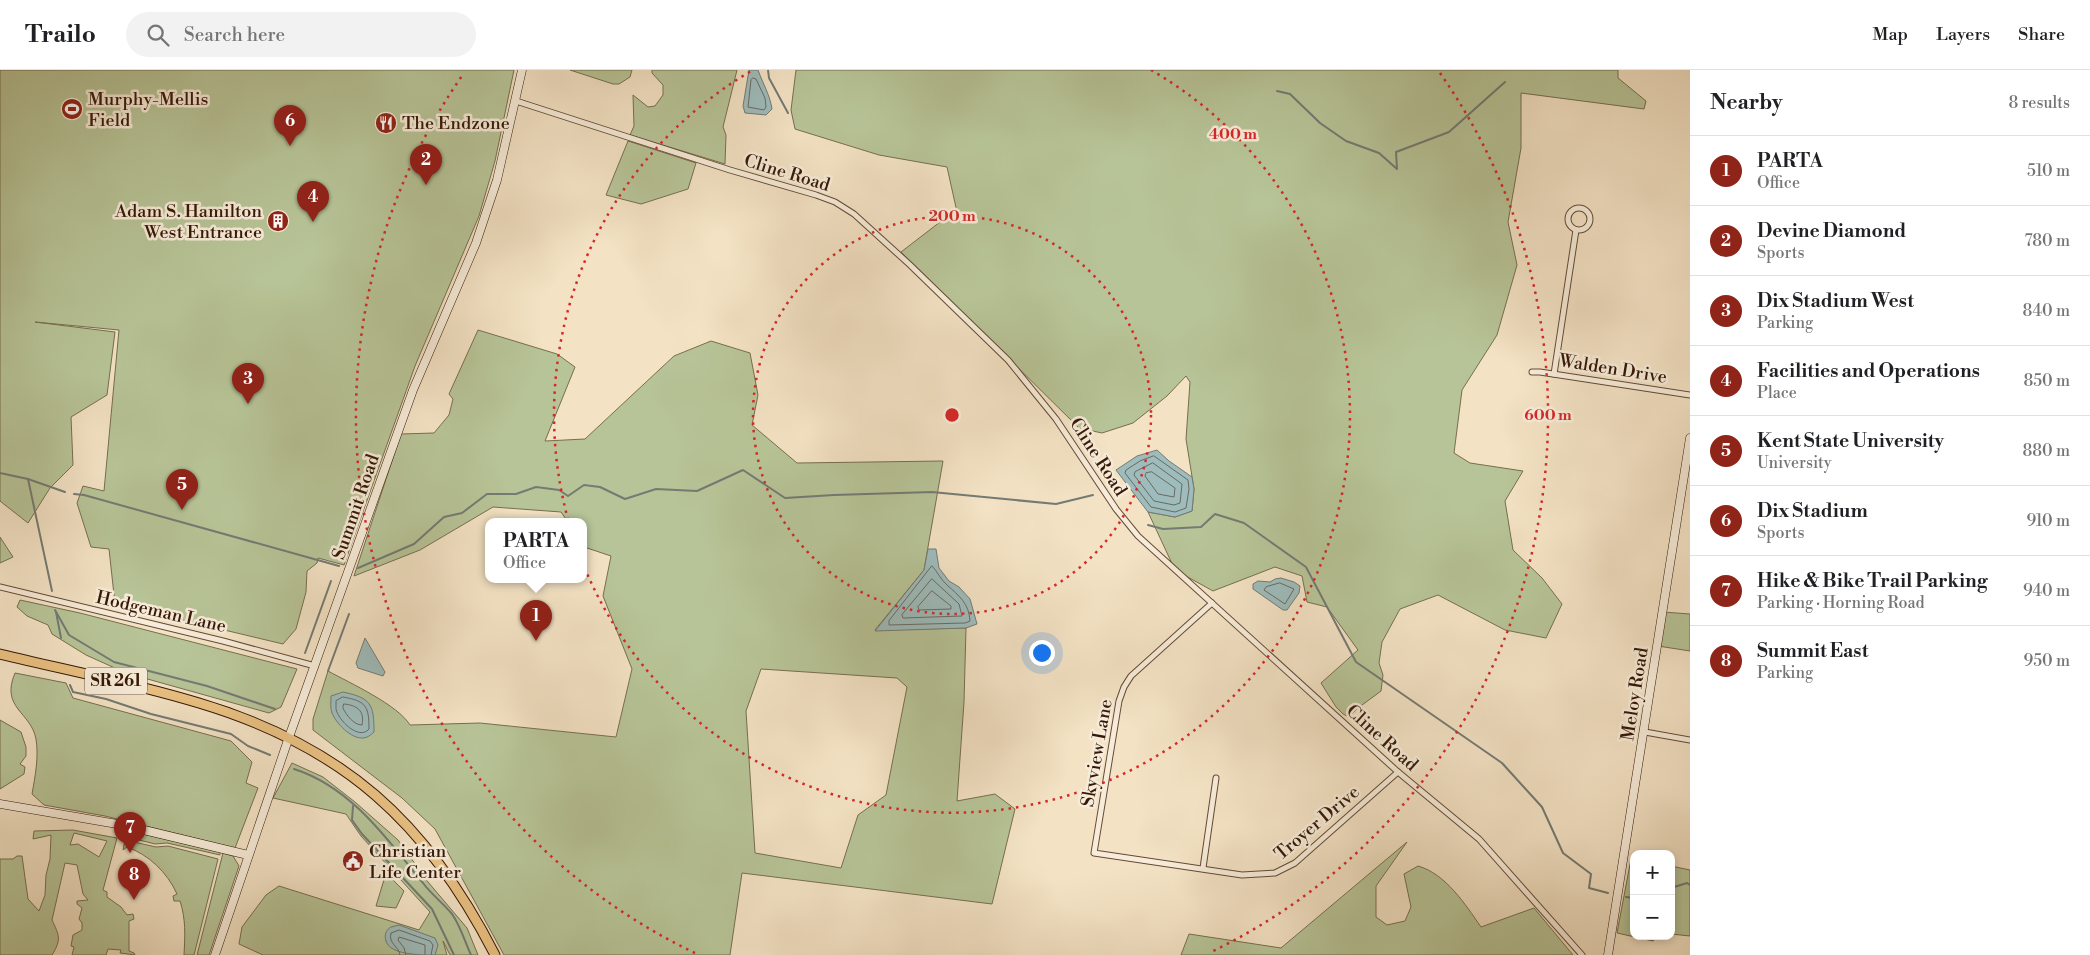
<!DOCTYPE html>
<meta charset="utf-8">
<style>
:root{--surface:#fff;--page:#f2f2f2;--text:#202124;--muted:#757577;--line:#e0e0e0;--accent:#8f2418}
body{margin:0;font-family:"Libre Bodoni",serif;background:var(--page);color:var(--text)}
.controls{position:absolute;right:15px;bottom:15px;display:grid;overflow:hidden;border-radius:10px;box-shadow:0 2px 8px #0003}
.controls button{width:45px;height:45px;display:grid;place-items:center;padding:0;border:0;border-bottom:1px solid var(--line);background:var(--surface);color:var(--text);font:25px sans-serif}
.you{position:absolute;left:1041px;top:582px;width:18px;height:18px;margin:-12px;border:4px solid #fff;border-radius:50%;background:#1a73e8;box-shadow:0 0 0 8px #1a73e833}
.badge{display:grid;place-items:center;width:32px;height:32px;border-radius:50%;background:var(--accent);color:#fff;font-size:16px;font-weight:700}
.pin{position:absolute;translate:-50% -41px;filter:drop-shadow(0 1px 2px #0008)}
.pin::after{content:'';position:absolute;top:26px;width:18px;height:15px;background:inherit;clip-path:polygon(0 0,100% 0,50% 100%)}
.popup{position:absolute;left:485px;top:448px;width:102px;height:65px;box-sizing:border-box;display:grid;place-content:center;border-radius:10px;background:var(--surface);filter:drop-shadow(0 1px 4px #0005);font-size:16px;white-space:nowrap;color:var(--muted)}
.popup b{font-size:19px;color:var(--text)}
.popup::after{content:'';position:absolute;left:50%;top:100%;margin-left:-10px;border:10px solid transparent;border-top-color:var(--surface)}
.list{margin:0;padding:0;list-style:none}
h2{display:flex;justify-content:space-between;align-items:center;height:65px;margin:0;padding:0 20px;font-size:21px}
h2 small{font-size:16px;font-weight:400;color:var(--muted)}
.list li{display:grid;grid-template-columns:32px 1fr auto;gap:15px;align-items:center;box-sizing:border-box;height:70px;padding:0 20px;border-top:1px solid var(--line)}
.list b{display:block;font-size:19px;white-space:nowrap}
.list p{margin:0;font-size:16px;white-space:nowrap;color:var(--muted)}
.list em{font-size:16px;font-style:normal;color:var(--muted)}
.icon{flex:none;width:28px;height:28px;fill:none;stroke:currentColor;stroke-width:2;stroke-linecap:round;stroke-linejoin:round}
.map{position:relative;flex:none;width:1690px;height:885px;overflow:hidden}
header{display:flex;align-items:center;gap:30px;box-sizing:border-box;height:70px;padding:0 25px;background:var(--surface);border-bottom:1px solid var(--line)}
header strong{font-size:24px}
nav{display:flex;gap:28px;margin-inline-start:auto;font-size:18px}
.search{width:350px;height:45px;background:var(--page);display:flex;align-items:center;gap:12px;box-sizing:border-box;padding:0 18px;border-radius:28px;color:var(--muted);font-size:19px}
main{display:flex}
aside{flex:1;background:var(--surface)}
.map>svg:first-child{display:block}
.green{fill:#b7c497;stroke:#766e4f;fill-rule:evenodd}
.water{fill:#9ebcbc;stroke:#747a74}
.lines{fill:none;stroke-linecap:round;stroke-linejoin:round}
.shore{stroke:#6a6a62;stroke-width:1}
.stream{stroke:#747a74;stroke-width:2}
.street-casing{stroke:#644a36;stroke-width:7}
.secondary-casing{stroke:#351807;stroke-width:9}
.primary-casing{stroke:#351807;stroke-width:11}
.street{stroke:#f7ecd9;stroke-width:5}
.secondary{stroke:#f7ecd9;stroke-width:8}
.primary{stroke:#eac182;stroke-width:9}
.ring{fill:none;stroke:#d62828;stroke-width:2.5;stroke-dasharray:2.5 5}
.labels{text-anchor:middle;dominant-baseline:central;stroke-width:5;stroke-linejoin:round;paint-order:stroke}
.shield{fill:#f7ecd9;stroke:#6f5846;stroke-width:1}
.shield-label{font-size:16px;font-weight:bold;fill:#351807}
.poi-label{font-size:18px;fill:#351807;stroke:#f7ecd9;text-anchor:start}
.street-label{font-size:18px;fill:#351807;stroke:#f7ecd9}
.centre{fill:#d62828;stroke:#f7ecd9;stroke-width:2.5}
.ring-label{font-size:15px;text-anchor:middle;font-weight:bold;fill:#d62828;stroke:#f7ecd9;stroke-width:5;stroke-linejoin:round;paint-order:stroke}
</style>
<header>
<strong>Trailo</strong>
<div class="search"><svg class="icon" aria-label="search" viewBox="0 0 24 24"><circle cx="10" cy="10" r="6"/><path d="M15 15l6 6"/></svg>Search here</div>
<nav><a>Map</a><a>Layers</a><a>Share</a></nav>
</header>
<main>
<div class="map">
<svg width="1690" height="885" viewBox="0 0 1690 885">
<rect width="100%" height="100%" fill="#f3e2c4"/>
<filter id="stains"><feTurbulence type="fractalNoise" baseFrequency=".004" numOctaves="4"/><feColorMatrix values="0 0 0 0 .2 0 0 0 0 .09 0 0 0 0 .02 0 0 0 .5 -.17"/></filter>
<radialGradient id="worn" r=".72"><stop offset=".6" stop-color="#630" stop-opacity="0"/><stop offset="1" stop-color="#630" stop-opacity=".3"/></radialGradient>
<g class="green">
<polygon points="0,0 514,0 495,91 479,146 415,296 344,495 318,488 317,493 307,501 306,522 296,559 283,574 115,534 109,479 91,477 77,433 83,416 104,421 119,260 35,252 115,262 107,325 71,347 73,395 50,418 28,453 0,431"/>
<polygon points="570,0 632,0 630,7 619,14 613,14"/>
<polygon points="652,0 737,0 723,57 726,65 725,94 630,65 634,56 633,25 648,37 655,36 663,25 663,15 652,3"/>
<polygon points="796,0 1618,0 1618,8 1646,31 1644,39 1521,23 1521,78 1508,152 1517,195 1497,265 1462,320 1454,383 1470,393 1523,401 1505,431 1513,480 1542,508 1562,534 1546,568 1505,560 1438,525 1400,539 1382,572 1379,593 1383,605 1381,621 1358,638 1349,647 1343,644 1336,637 1321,613 1358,580 1327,537 1307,532 1302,506 1275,497 1213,521 1175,500 1148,442 1175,447 1192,441 1194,419 1186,369 1190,312 1186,306 1167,326 1133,353 1102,363 1079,358 901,182 940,152 957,142 947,97 879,85 795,59 791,40"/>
<polygon points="628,71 696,93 688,119 641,134 606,125"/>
<path d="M478,260L557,284L575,297L545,371L585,369L674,286L711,271L750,283L758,325L752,355L797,393L943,391L924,500L875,560L966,558L964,632L957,731L995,724L1015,739L992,834L742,803L730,885H504L435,759L402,728L313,660V649L328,601C350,613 398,635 410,655L480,653L616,667L632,599L603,526L611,486L584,477V452H568L561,442L493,437L420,480L354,506L401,364L434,363L449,345L453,329L449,324ZM761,599L897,608L907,617L886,725L858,745L841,798L755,783L746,641Z"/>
<polygon points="0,467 13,487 0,493"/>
<polygon points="20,530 80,543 297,599 281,637 269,643 126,603 86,585 52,564 48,555 27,546 17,537"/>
<polygon points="1663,542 1690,544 1690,581 1658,576"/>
<path d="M15,603L66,613L73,628L231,671L252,692L246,713L258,718L235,778L105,746L44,735L32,724C35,707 39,687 36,669C31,642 0,638 15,603Z"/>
<polygon points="0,650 21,662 26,677 26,686 20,694 25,697 24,704 0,719"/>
<polygon points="292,693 323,707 355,732 398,770 428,812 467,858 478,885 450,885 443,871 447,885 263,885 239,874 242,857 266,825 279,816 419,860 430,842 361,766 346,744 273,728"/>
<path d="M73,760L117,768L103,820L107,822V827L121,837L127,845L133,844L134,849L129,851V881L134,883L135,885L120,883L121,880L108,879L106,885H72L74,877L71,876L73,865L82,860V853L79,849L82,838L77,834V831L88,830L83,824L77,795L65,793L52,850C59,865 62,869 52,885H0V789H13L17,786H22L28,829L39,841L45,825L46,805L50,789L51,765L33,769L34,761ZM74,763L107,771L99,787L78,774L70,775Z"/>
<polygon points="135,762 220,782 220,785 167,773 155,774 127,767"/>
<path d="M125,770L156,777L168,776L218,789L194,885H184C185,866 186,849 180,831H174L173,826L177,824C167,802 149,785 127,777L123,780Z"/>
<path d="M1407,772L1376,816V847L1387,855L1405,851L1411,837L1404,804L1418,796C1446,804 1465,834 1481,857L1534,838L1573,885H1181L1189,864L1281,878Z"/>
<polygon points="223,783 233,786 239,796 209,885 197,885"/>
<polygon points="1631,789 1634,789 1634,866 1658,866 1653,871 1617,863"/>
<polygon points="1671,796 1690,800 1690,866 1671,864"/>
<polygon points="386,803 404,821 396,838 376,836"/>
</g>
<g class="water">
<path d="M749,0H758C763,14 770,25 772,39L766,45L745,43L743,36Z"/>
<polygon points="1157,380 1169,391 1192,407 1194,419 1192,441 1175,447 1148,442 1116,400 1137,386"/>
<polygon points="928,479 936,479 939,498 949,511 959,517 970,529 977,554 966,558 875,561 924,500"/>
<polygon points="1281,508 1294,512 1300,516 1299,523 1287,540 1283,540 1253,519 1253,514 1258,511 1270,512 1275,509"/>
<polygon points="365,568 385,602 383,606 358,598 356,593"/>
<path d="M343,622C371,628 374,634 374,662C371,665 367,668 363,668C351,669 336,653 332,643C330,637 331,632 331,626Z"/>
<path d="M399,855L435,868L438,875L435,885C420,885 390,885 386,871C384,865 386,860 391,857Z"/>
</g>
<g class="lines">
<g class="shore">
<polygon points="753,8 756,9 765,28 766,37 764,40 748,37 751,10"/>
<polygon points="1154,386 1188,410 1189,419 1186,438 1175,442 1151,437 1125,403 1126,400 1140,391"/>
<polygon points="1153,393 1182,414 1180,433 1174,435 1154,431 1134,405 1135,402"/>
<polygon points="1152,402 1175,418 1174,427 1158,424 1145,406 1146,403"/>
<path d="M932,496C937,501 941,510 947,515C959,526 969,533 970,551L965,553L889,555V551Z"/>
<polygon points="932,509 959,534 962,546 903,548 902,545"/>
<polygon points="1280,513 1294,519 1285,534 1264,520 1266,517"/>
<polygon points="932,521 951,536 951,539 919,540 918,537"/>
<path d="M343,627C366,631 369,636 369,659C359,671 338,650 336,639C336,638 336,631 336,631Z"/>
<path d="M344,634C357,635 365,641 362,655C354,655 346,645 343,638Z"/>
<path d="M400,885C399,876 388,874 391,863L399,860L430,871L433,875L431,885"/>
<polyline points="406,885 404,878 398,870 399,867 425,875 425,885"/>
</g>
<g class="stream">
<polyline points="768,0 769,8 788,43"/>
<polyline points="1277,21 1290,24 1320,53 1346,71 1379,83 1397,99 1396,82 1449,62 1505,12"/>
<polyline points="0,403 28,409 52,521"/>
<polyline points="28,409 65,422"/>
<polyline points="74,424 84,425 339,496"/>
<polyline points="1148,455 1163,459 1201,457 1215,444 1244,453 1306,497 1356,592 1502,693 1542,737 1563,783 1591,804 1589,818 1608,823"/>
<polyline points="358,498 414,474 444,447 462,443 487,424 516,424 536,417 559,420 568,426 584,415 600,417 625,429 656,419 697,421 743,400 785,428 834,425 932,422 1056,434 1093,425"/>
<polyline points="55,540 69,565 114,592 207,616 275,639"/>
<polyline points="56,542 61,568"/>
<polyline points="305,583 331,511"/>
<polyline points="328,601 349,544"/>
<polyline points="70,615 73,622 106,629 151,644 231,664 248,676 270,685"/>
<path d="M294,699C351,717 387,769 423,813C431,824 443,833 452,844C460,855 465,872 471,885"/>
<polyline points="353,736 352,750 362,764 432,839 454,885"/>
<polyline points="1671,818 1687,813 1690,815"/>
<polyline points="1626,827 1634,828"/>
</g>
<g class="street-casing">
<g id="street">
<polyline points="516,31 730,100 816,125 835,132 854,144 909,194 1008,290 1056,349 1116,439 1138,466 1398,702 1479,769 1582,885"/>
<circle cx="1579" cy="149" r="11"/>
<polyline points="1532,302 1540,302 1690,325"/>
<polyline points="1554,304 1576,160"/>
<polyline points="0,517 223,571 315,596"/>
<polyline points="1212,533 1131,606 1124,617 1119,631 1094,783 1242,805 1275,803 1295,793 1398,702"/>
<polyline points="1645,662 1690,670"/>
<polyline points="1203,798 1216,708"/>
</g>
</g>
<g class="secondary-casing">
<g id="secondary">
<polyline points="0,734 123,755 248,785"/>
<polyline points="215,885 289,667 413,320 476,173 497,110 522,0"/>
<polyline points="1608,885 1690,368"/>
</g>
</g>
<g class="primary-casing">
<path id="primary" d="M0,584C66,600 134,613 199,633C343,676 427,752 495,885"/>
</g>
<use href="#street" class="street"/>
<use href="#secondary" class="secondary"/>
<use href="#primary" class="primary"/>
</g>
<g class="ring">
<circle cx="952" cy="345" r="199"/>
<path d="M1151 0A398 398 0 1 1 753 0"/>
<path d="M695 883A596 596 0 0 1 464 3M1440 3A596 596 0 0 1 1209 883"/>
</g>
<defs>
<g id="stadium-disc" transform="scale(1.125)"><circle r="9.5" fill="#8f2418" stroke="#f7ecd9"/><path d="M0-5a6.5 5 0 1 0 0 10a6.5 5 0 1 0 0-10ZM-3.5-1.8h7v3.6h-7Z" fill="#fff"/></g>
<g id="restaurant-disc" transform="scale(1.125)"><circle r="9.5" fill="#8f2418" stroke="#f7ecd9"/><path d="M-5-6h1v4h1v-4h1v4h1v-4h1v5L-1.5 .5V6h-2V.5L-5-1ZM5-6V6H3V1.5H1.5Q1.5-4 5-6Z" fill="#fff"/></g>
<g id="building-disc" transform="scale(1.125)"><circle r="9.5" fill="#8f2418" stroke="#f7ecd9"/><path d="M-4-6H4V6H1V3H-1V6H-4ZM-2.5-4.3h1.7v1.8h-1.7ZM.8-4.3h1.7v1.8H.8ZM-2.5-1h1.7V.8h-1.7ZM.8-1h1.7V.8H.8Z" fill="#fff"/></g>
<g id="civic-disc" transform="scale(1.125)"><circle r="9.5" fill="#8f2418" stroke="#f7ecd9"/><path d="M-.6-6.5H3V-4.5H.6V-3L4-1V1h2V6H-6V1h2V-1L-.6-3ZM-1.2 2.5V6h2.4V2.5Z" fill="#fff"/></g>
</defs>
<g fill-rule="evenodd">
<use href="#stadium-disc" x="72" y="39"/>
<use href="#restaurant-disc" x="386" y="53"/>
<use href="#building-disc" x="278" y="151"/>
<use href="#civic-disc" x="353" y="791"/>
</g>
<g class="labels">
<rect class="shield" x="85" y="597.5" width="62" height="27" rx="4"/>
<g class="shield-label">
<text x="116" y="611">SR 261</text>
</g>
<g class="poi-label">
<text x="88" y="29">Murphy-Mellis<tspan x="88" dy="21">Field</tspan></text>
<text x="402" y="53">The Endzone</text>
<text x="262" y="141" text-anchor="end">Adam S. Hamilton<tspan x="262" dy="21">West Entrance</tspan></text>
<text x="369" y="781">Christian<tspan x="369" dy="21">Life Center</tspan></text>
</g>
<g class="street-label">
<text transform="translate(787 103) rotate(17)">Cline Road</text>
<text transform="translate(1613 299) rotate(9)">Walden Drive</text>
<text transform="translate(1098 387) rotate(57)">Cline Road</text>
<text transform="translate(356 437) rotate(-71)">Summit Road</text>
<text transform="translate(161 542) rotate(13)">Hodgeman Lane</text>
<text transform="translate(1635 624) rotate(-81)">Meloy Road</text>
<text transform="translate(1382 668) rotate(42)">Cline Road</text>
<text transform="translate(1097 683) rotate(-80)">Skyview Lane</text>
<text transform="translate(1317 753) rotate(-40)">Troyer Drive</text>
</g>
</g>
<circle cx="952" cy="345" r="8" class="centre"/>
<g class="ring-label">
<text x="1233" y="69">400 m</text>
<text x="952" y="151">200 m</text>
<text x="1548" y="350">600 m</text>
</g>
<rect width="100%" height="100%" filter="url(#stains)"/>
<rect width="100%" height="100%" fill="url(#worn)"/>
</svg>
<div class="controls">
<button>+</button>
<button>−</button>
</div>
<div class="you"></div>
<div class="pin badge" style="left:536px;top:571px">1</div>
<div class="popup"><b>PARTA</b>Office</div>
<div class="pin badge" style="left:426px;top:115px">2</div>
<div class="pin badge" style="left:248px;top:334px">3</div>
<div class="pin badge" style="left:313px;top:152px">4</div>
<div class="pin badge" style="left:182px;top:440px">5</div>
<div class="pin badge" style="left:290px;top:76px">6</div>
<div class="pin badge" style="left:130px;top:783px">7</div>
<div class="pin badge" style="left:134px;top:830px">8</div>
</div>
<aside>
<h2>Nearby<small>8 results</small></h2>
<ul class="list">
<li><span class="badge">1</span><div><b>PARTA</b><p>Office</p></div><em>510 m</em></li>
<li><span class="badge">2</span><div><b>Devine Diamond</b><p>Sports</p></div><em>780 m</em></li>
<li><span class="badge">3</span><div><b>Dix Stadium West</b><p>Parking</p></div><em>840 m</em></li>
<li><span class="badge">4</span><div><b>Facilities and Operations</b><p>Place</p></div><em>850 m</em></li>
<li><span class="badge">5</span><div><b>Kent State University</b><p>University</p></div><em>880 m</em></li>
<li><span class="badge">6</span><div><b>Dix Stadium</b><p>Sports</p></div><em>910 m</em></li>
<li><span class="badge">7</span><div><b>Hike &amp; Bike Trail Parking</b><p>Parking · Horning Road</p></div><em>940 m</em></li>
<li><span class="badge">8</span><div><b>Summit East</b><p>Parking</p></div><em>950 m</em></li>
</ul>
</aside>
</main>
